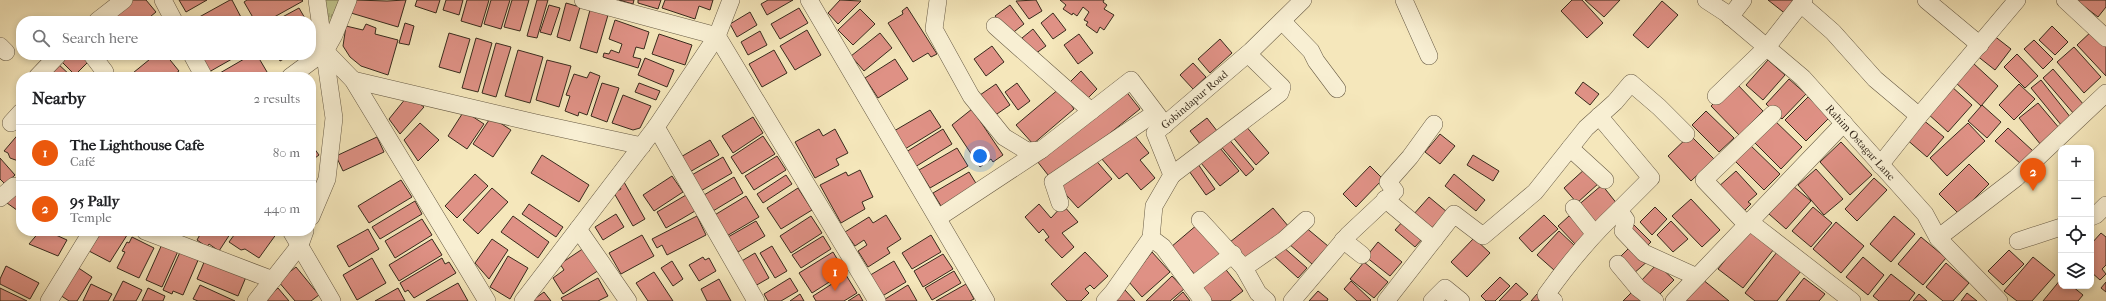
<!DOCTYPE html>
<meta charset="utf-8">
<style>
:root{--surface:#fff;--page:#f2f2f2;--text:#202124;--muted:#757577;--line:#e0e0e0;--accent:#ea580c}
body{margin:0;font-family:"IM FELL French Canon",serif;background:var(--page);color:var(--text)}
.controls{position:absolute;right:12px;bottom:12px;display:grid;overflow:hidden;border-radius:8px;box-shadow:0 2px 6px #0003}
.controls button{width:36px;height:36px;display:grid;place-items:center;padding:0;border:0;border-bottom:1px solid var(--line);background:var(--surface);color:var(--text);font:20px sans-serif}
.you{position:absolute;left:980px;top:156px;width:14px;height:14px;margin:-10px;border:3px solid #fff;border-radius:50%;background:#1a73e8;box-shadow:0 0 0 6px #1a73e833}
.badge{display:grid;place-items:center;width:26px;height:26px;border-radius:50%;background:var(--accent);color:#fff;font-size:13px;font-weight:700}
.pin{position:absolute;translate:-50% -33px;filter:drop-shadow(0 1px 2px #0008)}
.pin::after{content:'';position:absolute;top:21px;width:14px;height:12px;background:inherit;clip-path:polygon(0 0,100% 0,50% 100%)}
.list{margin:0;padding:0;list-style:none}
h2{display:flex;justify-content:space-between;align-items:center;height:52px;margin:0;padding:0 16px;font-size:17px}
h2 small{font-size:13px;font-weight:400;color:var(--muted)}
.list li{display:grid;grid-template-columns:26px 1fr auto;gap:12px;align-items:center;box-sizing:border-box;height:56px;padding:0 16px;border-top:1px solid var(--line)}
.list b{display:block;font-size:15px;white-space:nowrap}
.list p{margin:0;font-size:13px;white-space:nowrap;color:var(--muted)}
.list em{font-size:13px;font-style:normal;color:var(--muted)}
.icon{flex:none;width:22px;height:22px;fill:none;stroke:currentColor;stroke-width:2;stroke-linecap:round;stroke-linejoin:round}
.map{position:relative;flex:none;width:2106px;height:301px;overflow:hidden}
.search{position:absolute;background:var(--surface);box-shadow:0 2px 6px #0003;left:16px;top:16px;width:300px;height:44px;display:flex;align-items:center;gap:10px;box-sizing:border-box;padding:0 14px;border-radius:16px;color:var(--muted);font-size:15px}
.panel{position:absolute;background:var(--surface);box-shadow:0 2px 6px #0003;left:16px;top:72px;width:300px;height:164px;border-radius:16px}
.map>svg:first-child{display:block}
.park{fill:url(#park-tufts);stroke:#7c7855}
.building{fill:#df9185;stroke:#382b1d}
.lines{fill:none;stroke-linecap:round;stroke-linejoin:round}
.minor-casing{stroke:#675a44;stroke-width:18}
.minor{stroke:#f8efd3;stroke-width:17}
.labels{text-anchor:middle;dominant-baseline:central;stroke-width:3;stroke-linejoin:round;paint-order:stroke}
.street-label{font-size:11px;fill:#382b1d;stroke:#f8efd3}
</style>
<div class="map">
<svg width="2106" height="301" viewBox="0 0 2106 301">
<defs>
<pattern id="park-tufts" width="24" height="20" patternUnits="userSpaceOnUse"><rect width="24" height="20" fill="#c0c48d"/><path d="M3 7l-1-3M5 7V3M7 7l1-3M15 17l-1-3M17 17v-4M19 17l1-3" fill="none" stroke="#9d9f73"/></pattern>
</defs>
<rect width="100%" height="100%" fill="#f5e7bb"/>
<filter id="stains"><feTurbulence type="fractalNoise" baseFrequency=".005" numOctaves="4"/><feColorMatrix values="0 0 0 0 .2 0 0 0 0 .09 0 0 0 0 .02 0 0 0 .5 -.17"/></filter>
<radialGradient id="worn" r=".72"><stop offset=".6" stop-color="#630" stop-opacity="0"/><stop offset="1" stop-color="#630" stop-opacity=".3"/></radialGradient>
<polygon class="park" points="323,0 342,0 329,35"/>
<g class="building">
<polygon points="133,0 146,0 156,12 145,21 120,21 115,15"/>
<polygon points="179,0 207,0 186,12"/>
<polygon points="232,0 243,21 192,21 230,0"/>
<polygon points="247,0 302,0 303,1 267,21 260,21 259,19 255,21 244,2"/>
<polygon points="355,0 387,1 406,0 398,27 351,13"/>
<polygon points="417,0 440,0 436,13 415,6"/>
<polygon points="446,0 463,0 459,15 443,10"/>
<polygon points="467,0 489,0 481,27 461,21"/>
<polygon points="491,0 510,0 501,29 484,24"/>
<polygon points="512,0 529,0 520,31 504,27"/>
<polygon points="537,0 548,0 537,38 527,36"/>
<polygon points="619,0 634,0 633,4"/>
<polygon points="638,0 661,0 658,9 638,3"/>
<polygon points="665,0 713,0 710,10 699,6 695,19 662,8"/>
<polygon points="768,0 793,0 767,15 761,4"/>
<polygon points="840,0 861,1 838,24 828,13"/>
<polygon points="1036,0 1042,11 1029,19 1016,1"/>
<polygon points="1060,0 1104,0 1103,2 1107,5 1104,9 1114,15 1104,30 1100,27 1097,33 1086,25 1088,22 1084,20 1089,12 1083,7 1077,16 1073,13 1072,15 1063,9 1066,5"/>
<polygon points="1572,0 1582,0 1603,23 1587,38 1561,11"/>
<polygon points="1585,0 1620,0 1604,17"/>
<polygon points="1768,0 1800,0 1787,15"/>
<polygon points="2076,0 2106,0 2106,7 2098,17"/>
<polygon points="1662,1 1678,15 1648,48 1633,35"/>
<polygon points="566,3 580,7 570,41 557,37"/>
<polygon points="549,5 560,8 551,35 540,32"/>
<polygon points="1010,5 1024,24 1010,35 995,16"/>
<polygon points="907,7 937,54 931,57 928,53 913,62 888,23 903,14 902,11"/>
<polygon points="299,8 306,20 275,21"/>
<polygon points="799,8 808,23 780,39 771,24"/>
<polygon points="860,9 875,24 853,45 838,30"/>
<polygon points="590,10 608,15 597,53 580,48"/>
<polygon points="750,12 757,25 737,37 730,24"/>
<polygon points="1053,13 1066,30 1053,39 1041,23"/>
<polygon points="615,20 649,32 644,49 636,47 633,57 641,59 638,68 603,57 604,53 609,54 611,50 619,53 622,44 609,39"/>
<polygon points="405,23 414,26 409,45 399,43"/>
<polygon points="366,24 376,28 375,34 398,40 388,75 361,66 350,57 343,46 346,26 363,30"/>
<polygon points="2052,26 2068,42 2055,55 2039,40"/>
<polygon points="1033,29 1046,46 1035,54 1022,38"/>
<polygon points="2094,29 2106,42 2106,76 2077,45"/>
<polygon points="807,30 821,55 795,70 780,46"/>
<polygon points="760,31 767,45 748,55 741,42"/>
<polygon points="449,33 470,39 460,73 439,67"/>
<polygon points="880,33 892,48 864,71 851,56"/>
<polygon points="659,34 692,45 685,65 652,54"/>
<polygon points="1079,34 1093,53 1078,64 1064,45"/>
<polygon points="1993,35 2011,49 1995,70 1976,55"/>
<polygon points="476,38 492,43 478,92 462,88"/>
<polygon points="1220,39 1232,53 1210,73 1198,59"/>
<polygon points="2034,40 2053,59 2043,69 2024,49"/>
<polygon points="496,43 511,47 496,97 482,93"/>
<polygon points="992,46 1004,62 986,76 974,59"/>
<polygon points="2074,47 2101,77 2084,93 2057,62"/>
<polygon points="518,50 543,57 530,103 505,96"/>
<polygon points="774,50 787,73 762,87 749,64"/>
<polygon points="2017,54 2038,76 2025,88 2004,67"/>
<polygon points="68,55 82,55 89,61 75,75 62,62"/>
<polygon points="155,55 166,55 179,71 175,74 177,77 128,77"/>
<polygon points="200,55 239,55 209,72"/>
<polygon points="251,55 257,55 270,77 213,77"/>
<polygon points="277,55 291,55 280,61"/>
<polygon points="645,58 674,70 667,87 638,75"/>
<polygon points="895,59 908,79 878,98 865,78"/>
<polygon points="547,60 571,66 559,107 536,100"/>
<polygon points="1768,60 1785,75 1763,100 1746,85"/>
<polygon points="56,62 72,77 43,77"/>
<polygon points="1193,63 1206,77 1193,89 1180,75"/>
<polygon points="1973,63 1998,86 1981,106 1955,82"/>
<polygon points="2053,69 2084,105 2074,114 2043,78"/>
<polygon points="1081,71 1097,89 1085,101 1069,83"/>
<polygon points="590,72 600,76 587,115 579,112 578,116 565,111 570,96 566,95 574,74 587,78"/>
<polygon points="1789,79 1806,94 1782,119 1766,104"/>
<polygon points="2041,80 2071,118 2062,126 2031,88"/>
<polygon points="1583,82 1599,94 1590,105 1575,93"/>
<polygon points="1735,82 1763,111 1739,135 1711,106"/>
<polygon points="602,83 619,88 607,122 591,116"/>
<polygon points="639,83 660,91 656,100 635,92"/>
<polygon points="1017,83 1030,101 1018,110 1005,92"/>
<polygon points="996,84 1010,105 994,116 980,95"/>
<polygon points="2019,84 2035,99 2014,120 1999,105"/>
<polygon points="1951,86 1972,105 1948,132 1927,113"/>
<polygon points="1060,88 1074,109 1033,144 1016,125"/>
<polygon points="1125,90 1140,109 1052,180 1037,161"/>
<polygon points="623,95 651,106 640,128 633,130 612,123"/>
<polygon points="1808,97 1829,118 1806,141 1785,120"/>
<polygon points="406,98 412,98 424,107 400,134 389,119"/>
<polygon points="2038,103 2060,129 2041,145 2019,118"/>
<polygon points="1982,105 2001,122 1987,138 1968,121"/>
<polygon points="972,109 1003,155 993,162 991,159 980,167 952,125"/>
<polygon points="930,110 941,127 905,149 894,131"/>
<polygon points="464,111 484,124 467,149 448,136"/>
<polygon points="1706,111 1734,138 1719,152 1692,125"/>
<polygon points="491,117 511,130 493,157 473,144"/>
<polygon points="753,117 763,133 733,153 722,136"/>
<polygon points="1207,118 1221,136 1204,149 1190,131"/>
<polygon points="1773,119 1802,147 1781,169 1752,140"/>
<polygon points="1922,119 1944,137 1927,157 1905,138"/>
<polygon points="420,123 439,140 418,161 404,140"/>
<polygon points="1968,123 1985,141 1947,176 1930,158"/>
<polygon points="1244,124 1269,153 1256,165 1231,135"/>
<polygon points="2008,128 2033,151 2021,164 1995,141"/>
<polygon points="819,129 823,136 835,129 848,153 836,159 839,165 815,178 795,142"/>
<polygon points="943,129 952,144 915,167 906,152"/>
<polygon points="21,131 21,162 10,158 8,153 4,151"/>
<polygon points="1132,132 1149,153 1140,160 1155,178 1141,190 1127,173 1119,179 1101,158"/>
<polygon points="1440,134 1455,146 1440,164 1425,152"/>
<polygon points="1690,135 1714,159 1691,181 1668,156"/>
<polygon points="763,136 775,154 742,174 731,157"/>
<polygon points="377,137 384,152 343,171 336,156"/>
<polygon points="1227,137 1254,169 1246,176 1219,144"/>
<polygon points="710,140 719,155 688,173 679,158"/>
<polygon points="1841,142 1872,175 1850,195 1820,162"/>
<polygon points="1748,143 1780,174 1764,190 1732,158"/>
<polygon points="311,144 319,155 311,161"/>
<polygon points="957,148 968,166 930,188 919,170"/>
<polygon points="1220,148 1239,171 1220,186 1201,163"/>
<polygon points="542,155 589,185 579,202 531,173"/>
<polygon points="1473,155 1499,171 1493,181 1467,165"/>
<polygon points="777,156 786,170 754,190 745,176"/>
<polygon points="723,157 732,173 699,192 690,176"/>
<polygon points="1093,157 1112,179 1078,208 1059,187"/>
<polygon points="0,158 15,175 5,184 0,179"/>
<polygon points="1198,164 1215,189 1206,195 1189,171"/>
<polygon points="1969,164 1989,184 1959,214 1939,194"/>
<polygon points="1370,166 1383,179 1356,207 1343,194"/>
<polygon points="1586,168 1599,183 1577,203 1564,188"/>
<polygon points="1816,169 1843,199 1824,215 1798,185"/>
<polygon points="860,170 873,197 862,202 865,209 841,223 820,185 846,172 848,176"/>
<polygon points="1736,171 1757,194 1748,202 1751,204 1741,214 1717,188"/>
<polygon points="969,172 977,185 941,206 933,193"/>
<polygon points="475,174 488,186 457,218 445,206"/>
<polygon points="1454,174 1485,200 1476,211 1445,186"/>
<polygon points="786,175 792,184 763,203 757,194"/>
<polygon points="672,176 683,192 654,211 643,195"/>
<polygon points="734,177 743,193 713,211 704,195"/>
<polygon points="1874,178 1887,190 1857,221 1845,209"/>
<polygon points="401,180 412,197 369,223 358,206"/>
<polygon points="624,182 645,219 633,226 614,193 621,189 619,185"/>
<polygon points="1602,185 1618,205 1591,227 1576,207"/>
<polygon points="1793,186 1811,201 1786,229 1769,214"/>
<polygon points="492,188 508,202 478,234 463,220"/>
<polygon points="798,188 812,210 781,229 767,208"/>
<polygon points="14,195 21,195 21,213 7,203"/>
<polygon points="686,195 695,211 666,228 657,212"/>
<polygon points="746,196 759,217 725,237 713,216"/>
<polygon points="1429,197 1447,212 1430,230 1413,215"/>
<polygon points="1691,199 1720,230 1702,247 1672,216"/>
<polygon points="415,201 422,214 380,239 372,227"/>
<polygon points="529,204 563,227 556,237 522,214"/>
<polygon points="1039,204 1051,218 1063,205 1078,222 1062,233 1074,247 1062,258 1045,240 1049,237 1043,229 1039,233 1025,217"/>
<polygon points="1655,207 1667,219 1652,235 1640,222"/>
<polygon points="1813,207 1832,223 1811,247 1792,231"/>
<polygon points="1273,208 1289,227 1246,261 1230,242"/>
<polygon points="616,214 624,227 603,240 595,227"/>
<polygon points="886,215 901,239 887,248 890,253 868,267 858,251 867,245 864,240 855,246 845,232 869,217 873,223"/>
<polygon points="1544,215 1558,229 1532,252 1519,238"/>
<polygon points="513,216 549,242 538,258 501,232"/>
<polygon points="697,216 706,235 667,255 662,245 657,248 652,239"/>
<polygon points="811,216 822,233 791,253 780,236"/>
<polygon points="1569,216 1587,234 1576,245 1558,226"/>
<polygon points="1894,216 1915,234 1891,262 1870,244"/>
<polygon points="422,219 432,235 395,258 385,241"/>
<polygon points="756,221 765,236 738,252 728,237"/>
<polygon points="1403,221 1423,238 1415,247 1395,230"/>
<polygon points="1671,221 1688,239 1673,252 1657,235"/>
<polygon points="1836,222 1864,246 1841,273 1813,249"/>
<polygon points="1632,223 1651,242 1643,250 1625,230"/>
<polygon points="1198,224 1223,253 1196,276 1171,247"/>
<polygon points="1304,226 1328,246 1312,264 1289,244"/>
<polygon points="368,229 379,249 349,267 337,246"/>
<polygon points="1749,230 1774,249 1743,288 1718,269"/>
<polygon points="40,231 47,231 67,240 58,256 29,244"/>
<polygon points="102,231 129,232 110,262 89,251"/>
<polygon points="202,231 232,231 219,251 209,244 207,247 197,240"/>
<polygon points="237,231 275,231 277,233 259,258 245,249 241,250 229,242"/>
<polygon points="1559,231 1575,246 1554,270 1537,255"/>
<polygon points="2101,233 2106,237 2106,265 2102,269 2106,274 2100,280 2091,272 2091,244"/>
<polygon points="642,235 654,256 621,274 609,253"/>
<polygon points="931,235 941,252 912,269 902,253"/>
<polygon points="823,236 831,249 801,268 792,255"/>
<polygon points="132,237 154,248 139,278 117,268 125,252 122,251 127,242 129,243"/>
<polygon points="1921,237 1946,258 1923,285 1898,264"/>
<polygon points="1474,238 1490,253 1467,277 1451,262"/>
<polygon points="432,239 442,255 399,281 389,265"/>
<polygon points="492,239 508,250 489,279 475,263"/>
<polygon points="163,242 179,249 162,287 146,280"/>
<polygon points="1378,242 1402,262 1390,276 1366,257"/>
<polygon points="1633,244 1649,260 1633,274 1618,259"/>
<polygon points="772,246 787,271 775,278 760,253"/>
<polygon points="1282,246 1307,268 1298,278 1274,256"/>
<polygon points="584,248 599,270 563,294 553,278 564,270 560,264"/>
<polygon points="181,250 199,258 183,295 173,291 172,294 163,290"/>
<polygon points="2009,250 2024,264 2003,285 1988,271"/>
<polygon points="833,252 845,272 812,293 799,273"/>
<polygon points="1085,252 1108,276 1094,289 1090,285 1085,289 1089,293 1081,301 1067,301 1051,284"/>
<polygon points="1152,252 1170,272 1142,297 1129,282"/>
<polygon points="1777,252 1801,271 1777,301 1755,301 1745,293"/>
<polygon points="755,253 769,278 755,286 740,262"/>
<polygon points="943,254 953,269 923,287 914,271"/>
<polygon points="508,256 528,268 510,299 490,287"/>
<polygon points="703,257 705,260 709,258 716,271 699,281 689,265"/>
<polygon points="1863,257 1884,275 1868,295 1846,277"/>
<polygon points="2033,257 2055,275 2032,301 2017,301 2004,291"/>
<polygon points="372,258 386,283 357,300 343,275"/>
<polygon points="442,258 445,264 449,262 456,273 414,298 408,290 405,292 400,283"/>
<polygon points="205,260 246,277 238,296 197,279"/>
<polygon points="672,261 683,279 673,286 661,268"/>
<polygon points="894,261 906,282 879,298 867,277"/>
<polygon points="1364,262 1388,282 1374,298 1350,279"/>
<polygon points="1946,263 1969,283 1953,301 1943,301 1926,287"/>
<polygon points="1657,264 1674,280 1656,298 1640,282"/>
<polygon points="6,266 39,283 30,299 0,284 0,279"/>
<polygon points="1223,266 1243,291 1230,301 1212,301 1199,285"/>
<polygon points="77,267 92,277 77,301 69,301 60,295"/>
<polygon points="296,267 319,295 311,301 295,301 278,281"/>
<polygon points="954,271 961,283 932,300 925,288"/>
<polygon points="654,272 673,301 648,301 636,283"/>
<polygon points="1891,274 1915,293 1909,301 1879,301 1873,296"/>
<polygon points="846,275 857,293 844,301 816,301 813,296"/>
<polygon points="1172,276 1184,289 1170,301 1146,301"/>
<polygon points="1500,277 1510,286 1495,301 1486,301 1481,296"/>
<polygon points="598,278 608,296 598,301 563,301 561,298"/>
<polygon points="790,278 798,291 781,301 768,301 764,294"/>
<polygon points="1804,278 1825,294 1819,301 1786,301"/>
<polygon points="719,279 731,301 707,301 701,289"/>
<polygon points="1702,279 1729,301 1684,301"/>
<polygon points="2061,279 2061,286 2072,286 2083,295 2078,301 2043,301"/>
<polygon points="123,281 142,290 136,301 113,301"/>
<polygon points="1351,281 1371,300 1370,301 1357,301 1344,289"/>
<polygon points="2106,282 2106,292 2101,288"/>
<polygon points="458,283 468,301 426,301"/>
<polygon points="1516,283 1528,294 1520,301 1499,301"/>
<polygon points="91,284 112,294 108,301 83,301"/>
<polygon points="966,284 974,299 970,301 936,301"/>
<polygon points="200,285 235,301 198,301 193,299"/>
<polygon points="908,285 917,301 882,301"/>
<polygon points="0,288 27,301 0,301"/>
<polygon points="148,288 165,296 163,301 142,301"/>
<polygon points="278,288 289,301 263,301"/>
<polygon points="398,288 405,301 375,301"/>
<polygon points="1125,290 1135,301 1113,301"/>
<polygon points="1634,290 1646,301 1623,301"/>
<polygon points="1318,291 1328,299 1327,301 1309,301"/>
<polygon points="544,292 551,301 534,301 533,300"/>
<polygon points="1183,292 1190,301 1173,301"/>
<polygon points="1967,293 1977,301 1961,301"/>
<polygon points="800,294 804,301 790,301"/>
<polygon points="859,294 863,301 848,301"/>
<polygon points="1537,294 1545,301 1531,301"/>
<polygon points="1919,294 1927,301 1913,301"/>
</g>
<g class="lines">
<g class="minor-casing">
<g id="minor">
<polyline points="163,0 174,21"/>
<polyline points="583,0 717,36 877,301"/>
<polyline points="809,0 986,301"/>
<polyline points="938,0 934,29 971,96 1004,137 1027,151 1041,150"/>
<polyline points="1404,0 1429,56"/>
<path id="s1" d="M1706,0L1726,13L1803,78L1925,214L1938,238L1999,301"/>
<polyline points="1926,0 1980,45"/>
<polyline points="2065,0 2106,38"/>
<polyline points="1801,4 1833,32 1875,79 1919,116"/>
<polyline points="1730,17 1743,0"/>
<polyline points="97,21 124,0"/>
<polyline points="1282,21 1311,51 1316,61 1337,89"/>
<polyline points="995,26 1091,111"/>
<polyline points="0,46 6,52"/>
<polyline points="325,51 353,80 487,301"/>
<polyline points="92,55 105,72"/>
<polyline points="192,55 204,77"/>
<polyline points="37,77 58,55"/>
<polyline points="290,77 325,51 334,35 348,0"/>
<polyline points="353,80 536,123 642,146"/>
<polyline points="1716,96 1767,47 1804,0"/>
<polyline points="1599,116 1651,178 1619,210 1626,220 1623,231 1644,253 1697,277"/>
<polyline points="11,123 21,112"/>
<polyline points="656,127 756,301"/>
<polyline points="1570,148 1605,180"/>
<polyline points="1880,165 1919,116 2017,0"/>
<polyline points="1172,175 1280,93 1282,87 1248,54"/>
<polyline points="0,198 14,186 21,188"/>
<polyline points="1385,199 1434,240"/>
<polyline points="1060,203 1053,182 1155,113"/>
<polyline points="1574,208 1594,233"/>
<polyline points="311,217 327,179 334,118 317,0"/>
<polyline points="2091,217 2096,215 2106,205"/>
<polyline points="938,218 1041,150 1131,80 1165,125"/>
<polyline points="1200,220 1244,268"/>
<polyline points="1750,222 1852,301"/>
<polyline points="1747,225 1704,180 1773,114"/>
<polyline points="578,229 628,301"/>
<polyline points="145,231 273,280"/>
<polyline points="291,231 332,301"/>
<polyline points="1151,238 1163,247 1203,301"/>
<polyline points="1938,238 2016,178 2106,93"/>
<polyline points="1343,240 1362,255"/>
<polyline points="2018,241 2061,227"/>
<polyline points="1618,264 1638,288 1655,301"/>
<polyline points="1192,286 1233,254"/>
<polyline points="49,301 92,231"/>
<polyline points="256,301 300,245 305,231"/>
<polyline points="523,301 656,127 717,36 731,0"/>
<path id="s2" d="M1105,301L1113,292L1151,238L1154,206L1172,175L1155,133L1251,51L1303,0"/>
<polyline points="1267,301 1258,293 1244,268 1284,240 1306,220"/>
<polyline points="1292,301 1348,235 1395,191 1388,182 1410,157 1434,124"/>
<polyline points="1386,301 1454,214 1483,236 1535,192 1586,128 1615,102 1631,83 1659,107 1686,134"/>
<polyline points="1432,301 1445,288 1461,301"/>
<path d="M1554,301L1546,295C1568,264 1591,236 1619,210"/>
<polyline points="1674,301 1844,123"/>
</g>
</g>
<use href="#minor" class="minor"/>
</g>
<g class="labels">
<g class="street-label">
<text stroke="none"><textPath href="#s2" startOffset="243">Gobindapur Road</textPath></text>
<text stroke="none"><textPath href="#s1" startOffset="211">Rahim Ostagar Lane</textPath></text>
</g>
</g>
<rect width="100%" height="100%" filter="url(#stains)"/>
<rect width="100%" height="100%" fill="url(#worn)"/>
</svg>
<div class="controls">
<button>+</button>
<button>−</button>
<button><svg class="icon" aria-label="locate" viewBox="0 0 24 24"><circle cx="12" cy="12" r="6"/><path d="M12 2v4M12 18v4M2 12h4M18 12h4"/></svg></button>
<button><svg class="icon" aria-label="layers" viewBox="0 0 24 24"><path d="M12 4l9 5-9 5-9-5zM3 14l9 5 9-5"/></svg></button>
</div>
<div class="you"></div>
<div class="pin badge" style="left:835px;top:291px">1</div>
<div class="pin badge" style="left:2033px;top:191px">2</div>
<div class="search"><svg class="icon" aria-label="search" viewBox="0 0 24 24"><circle cx="10" cy="10" r="6"/><path d="M15 15l6 6"/></svg>Search here</div>
<section class="panel">
<h2>Nearby<small>2 results</small></h2>
<ul class="list">
<li><span class="badge">1</span><div><b>The Lighthouse Cafe</b><p>Café</p></div><em>80 m</em></li>
<li><span class="badge">2</span><div><b>95 Pally</b><p>Temple</p></div><em>440 m</em></li>
</ul>
</section>
</div>
